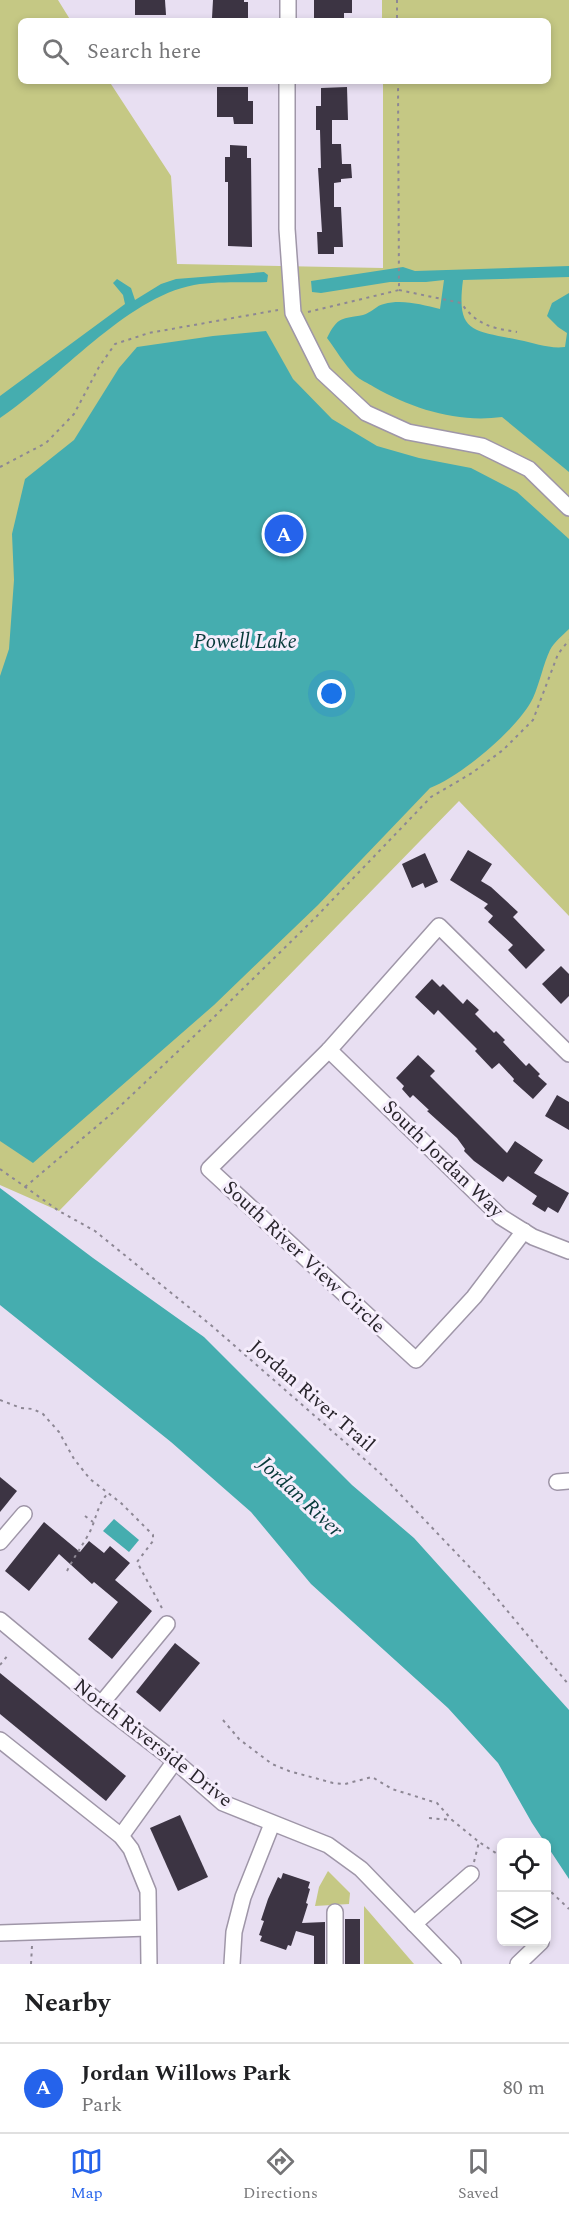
<!DOCTYPE html>
<style>
:root{--surface:#fff;--page:#f2f2f2;--text:#202124;--muted:#757577;--line:#e0e0e0;--accent:#2563eb}
body{margin:0;font-family:Spectral,serif;background:var(--page);color:var(--text)}
.controls{position:absolute;right:18px;bottom:18px;display:grid;overflow:hidden;border-radius:9px;box-shadow:0 3px 9px #0003}
.controls button{width:54px;height:54px;display:grid;place-items:center;padding:0;border:0;border-bottom:2px solid var(--line);background:var(--surface);color:var(--text);font:30px sans-serif}
.you{position:absolute;left:332px;top:694px;width:21px;height:21px;margin:-15px;border:4px solid #fff;border-radius:50%;background:#1a73e8;box-shadow:0 0 0 9px #1a73e833}
.badge{display:grid;place-items:center;width:39px;height:39px;border-radius:50%;background:var(--accent);color:#fff;font-size:20px;font-weight:700}
.pin{position:absolute;translate:-50% -50%;border:3px solid #fff;box-shadow:0 2px 6px #0006}
.list{margin:0;padding:0;list-style:none}
h2{display:flex;justify-content:space-between;align-items:center;height:78px;margin:0;padding:0 24px;font-size:26px}
h2 small{font-size:20px;font-weight:400;color:var(--muted)}
.list li{display:grid;grid-template-columns:39px 1fr auto;gap:18px;align-items:center;box-sizing:border-box;height:90px;padding:0 24px;border-top:2px solid var(--line)}
.list b{display:block;font-size:22px;white-space:nowrap}
.list p{margin:0;font-size:20px;white-space:nowrap;color:var(--muted)}
.list em{font-size:20px;font-style:normal;color:var(--muted)}
.icon{flex:none;width:33px;height:33px;fill:none;stroke:currentColor;stroke-width:2;stroke-linecap:round;stroke-linejoin:round}
.map{position:relative;flex:none;width:569px;height:1964px;overflow:hidden}
.search{position:absolute;background:var(--surface);box-shadow:0 3px 9px #0003;left:18px;right:18px;top:18px;height:66px;display:flex;align-items:center;gap:15px;box-sizing:border-box;padding:0 21px;border-radius:9px;color:var(--muted);font-size:22px}
.sheet{height:168px;background:var(--surface)}
nav{display:flex;justify-content:space-around;align-items:center;box-sizing:border-box;height:84px;border-top:2px solid var(--line);background:var(--surface);font-size:16px;color:var(--muted)}
nav a{display:grid;justify-items:center;gap:3px}
nav .on{color:var(--accent)}
.map>svg:first-child{display:block}
.green{fill:#c5c884}
.water{fill:#45adaf}
.building{fill:#3c3443}
.lines{fill:none;stroke-linecap:round;stroke-linejoin:round}
.minor-casing{stroke:#9f96a8;stroke-width:18}
.path{stroke:#8d8794;stroke-width:2;stroke-dasharray:3 4.5;stroke-linecap:butt}
.minor{stroke:#fff;stroke-width:15}
.labels{text-anchor:middle;dominant-baseline:central;stroke-width:6;stroke-linejoin:round;paint-order:stroke}
.street-label{font-size:20px;fill:#29252c;stroke:#f5edfc}
.water-label{font-size:21px;font-style:italic;fill:#07393a;stroke:#f5edfc}
</style>
<div class="map">
<svg width="569" height="1964" viewBox="0 0 569 1964">
<rect width="100%" height="100%" fill="#e8dff2"/>
<g class="green">
<polygon points="0,0 58,0 71,21 21,21 21,81 109,81 171,176 177,264 383,268 383,81 548,81 548,21 382,21 382,0 569,0 569,916 459,801 59,1211 0,1185"/>
<polygon points="328,1871 350,1893 349,1904 315,1906 319,1887"/>
<polygon points="364,1906 414,1964 364,1964"/>
</g>
<g class="water">
<path d="M569,266V277L463,280C456,334 473,330 519,340C535,343 549,349 565,347L567,333L558,327L547,316L552,303L569,293V472L502,417C457,423 413,409 374,387C368,383 360,380 355,375C344,364 336,350 327,338C338,316 342,319 363,315C371,313 377,305 384,304C403,299 422,305 440,309L444,280L426,282H390L321,293L312,292L311,281L403,267L415,271Z"/>
<path d="M264,272L268,275L267,282C244,283 217,281 194,285C125,298 59,379 0,418V396L125,304L123,295L113,283L117,279L131,288L135,300L161,284L176,279Z"/>
<path d="M266,331L293,379L332,419L377,446L419,458L471,468L517,492L569,539V629C563,635 554,642 550,650C543,665 540,682 533,698C518,729 461,776 430,788L318,905L214,1005L33,1163L0,1141V676L9,649L14,580L12,534L25,479L74,440L119,368L137,347L213,336Z"/>
<polygon points="0,1188 93,1258 204,1337 352,1485 414,1538 569,1710 569,1879 532,1823 498,1763 448,1708 311,1584 251,1512 171,1442 0,1305"/>
<polygon points="114,1519 139,1540 129,1552 103,1531"/>
</g>
<g class="building">
<polygon points="135,0 165,0 166,15 135,15"/>
<polygon points="213,0 244,0 244,2 248,2 248,18 212,18"/>
<polygon points="314,0 352,0 352,13 344,13 344,21 314,21"/>
<polygon points="217,87 248,87 248,101 253,101 253,124 234,124 233,117 217,117"/>
<polygon points="347,87 348,120 332,120 332,144 341,144 342,164 351,164 352,178 341,179 341,182 334,183 334,207 341,207 343,247 334,247 334,254 318,254 317,232 322,232 318,168 321,168 320,130 316,130 316,106 321,106 321,88"/>
<polygon points="230,145 247,146 247,158 251,158 252,247 228,246 228,182 225,182 225,157 230,157"/>
<polygon points="468,850 492,864 481,881 491,887 518,912 513,917 545,950 526,969 508,950 513,945 488,922 493,916 484,908 488,904 450,880"/>
<polygon points="425,853 438,882 425,888 423,883 412,888 402,864"/>
<polygon points="561,966 569,974 569,996 561,1004 542,984"/>
<polygon points="432,979 440,987 443,984 463,1004 467,999 479,1010 475,1014 494,1033 496,1031 505,1040 503,1042 526,1066 529,1063 540,1074 538,1076 547,1084 533,1099 513,1081 514,1079 499,1063 492,1069 475,1051 477,1049 438,1010 434,1015 415,997"/>
<polygon points="418,1055 435,1071 430,1076 507,1153 515,1141 543,1160 534,1173 569,1193 558,1213 548,1207 545,1212 532,1204 537,1196 508,1176 503,1182 474,1161 464,1151 465,1149 457,1138 427,1111 429,1110 413,1095 410,1098 402,1089 404,1086 396,1078"/>
<polygon points="557,1095 569,1102 569,1130 545,1116"/>
<polygon points="0,1477 17,1491 0,1512"/>
<polygon points="44,1522 80,1552 89,1541 104,1553 110,1546 130,1563 115,1580 152,1611 112,1659 88,1639 118,1602 94,1582 92,1584 59,1554 29,1591 5,1571"/>
<polygon points="175,1643 200,1663 160,1712 136,1692"/>
<polygon points="0,1673 126,1776 106,1801 0,1714"/>
<polygon points="180,1815 208,1877 178,1891 150,1828"/>
<polygon points="283,1873 310,1882 308,1888 310,1889 306,1903 308,1904 302,1923 325,1922 325,1964 314,1964 314,1936 296,1931 291,1946 288,1945 286,1950 260,1941 262,1936 259,1935 264,1921 261,1920 268,1899 278,1877 281,1879"/>
<rect x="345" y="1919" width="15" height="45"/>
</g>
<g class="lines">
<g class="minor-casing">
<g id="minor">
<polyline points="288,21 288,0"/>
<polyline points="287,81 287,229 293,313 323,373 366,413 408,432 482,446 529,469 569,508"/>
<polyline points="329,1050 501,1217 533,1237 569,1251"/>
<polyline points="524,1231 474,1297 416,1360 209,1169 329,1050 439,926 569,1054"/>
<polyline points="557,1482 569,1481"/>
<polyline points="0,1542 24,1514"/>
<polyline points="0,1620 101,1704 175,1761 223,1803 328,1845 361,1869 453,1964"/>
<polyline points="101,1704 167,1624"/>
<polyline points="0,1740 121,1836 131,1849 148,1891 149,1964"/>
<polyline points="121,1836 175,1761"/>
<polyline points="414,1924 471,1874"/>
<polyline points="0,1933 148,1928"/>
<polyline points="232,1964 234,1932 243,1897 272,1824"/>
<polyline points="335,1964 335,1912"/>
<polyline points="518,1964 541,1942"/>
</g>
</g>
<g class="path">
<polyline points="397,0 397,21"/>
<path d="M399,290L461,303C477,325 491,328 517,332"/>
<polyline points="308,312 399,290 398,81"/>
<polyline points="0,467 46,443 74,414 99,367 115,344 149,333 278,310"/>
<polyline points="0,1169 59,1211 95,1231 212,1326 379,1472 480,1578 569,1685"/>
<polyline points="25,1187 116,1110 211,1020 316,917 431,797 472,773 503,750 533,720 558,654 569,640"/>
<polyline points="0,1400 21,1408 33,1409 43,1414 59,1432 74,1459 90,1479 121,1503 153,1535 153,1541 137,1562 163,1610"/>
<polyline points="85,1516 93,1522"/>
<path d="M67,1571C73,1559 80,1549 87,1537C96,1523 96,1506 108,1493"/>
<polyline points="0,1665 8,1655"/>
<polyline points="223,1720 239,1739 272,1764 289,1771 333,1783 345,1784 372,1777 392,1789 437,1803 452,1820"/>
<polyline points="429,1818 452,1820 479,1842"/>
<polyline points="474,1862 479,1842 502,1857"/>
<polyline points="546,1887 569,1909"/>
<polyline points="31,1964 32,1946"/>
</g>
<use href="#minor" class="minor"/>
</g>
<g class="labels">
<g class="street-label">
<text transform="translate(443 1159) rotate(44)">South Jordan Way</text>
<text transform="translate(304 1257) rotate(43)">South River View Circle</text>
<text transform="translate(312 1396) rotate(41)">Jordan River Trail</text>
<text transform="translate(153 1743) rotate(38)">North Riverside Drive</text>
</g>
<g class="water-label">
<text x="245" y="642">Powell Lake</text>
<text transform="translate(300 1497) rotate(43)">Jordan River</text>
</g>
</g>
</svg>
<div class="controls">
<button><svg class="icon" aria-label="locate" viewBox="0 0 24 24"><circle cx="12" cy="12" r="6"/><path d="M12 2v4M12 18v4M2 12h4M18 12h4"/></svg></button>
<button><svg class="icon" aria-label="layers" viewBox="0 0 24 24"><path d="M12 4l9 5-9 5-9-5zM3 14l9 5 9-5"/></svg></button>
</div>
<div class="you"></div>
<div class="pin badge" style="left:284px;top:534px">A</div>
<div class="search"><svg class="icon" aria-label="search" viewBox="0 0 24 24"><circle cx="10" cy="10" r="6"/><path d="M15 15l6 6"/></svg>Search here</div>
</div>
<section class="sheet">
<h2>Nearby<small></small></h2>
<ul class="list">
<li><span class="badge">A</span><div><b>Jordan Willows Park</b><p>Park</p></div><em>80 m</em></li>
</ul>
</section>
<nav>
<a class="on"><svg class="icon" aria-label="map" viewBox="0 0 24 24"><path d="M3 6l6-2 6 2 6-2v14l-6 2-6-2-6 2zM9 4v14M15 6v14"/></svg>Map</a>
<a><svg class="icon" aria-label="directions" viewBox="0 0 24 24"><path d="M12 3l9 9-9 9-9-9zM9 14v-3h6M13 9l2 2-2 2"/></svg>Directions</a>
<a><svg class="icon" aria-label="saved" viewBox="0 0 24 24"><path d="M7 4h10v16l-5-4-5 4z"/></svg>Saved</a>
</nav>
